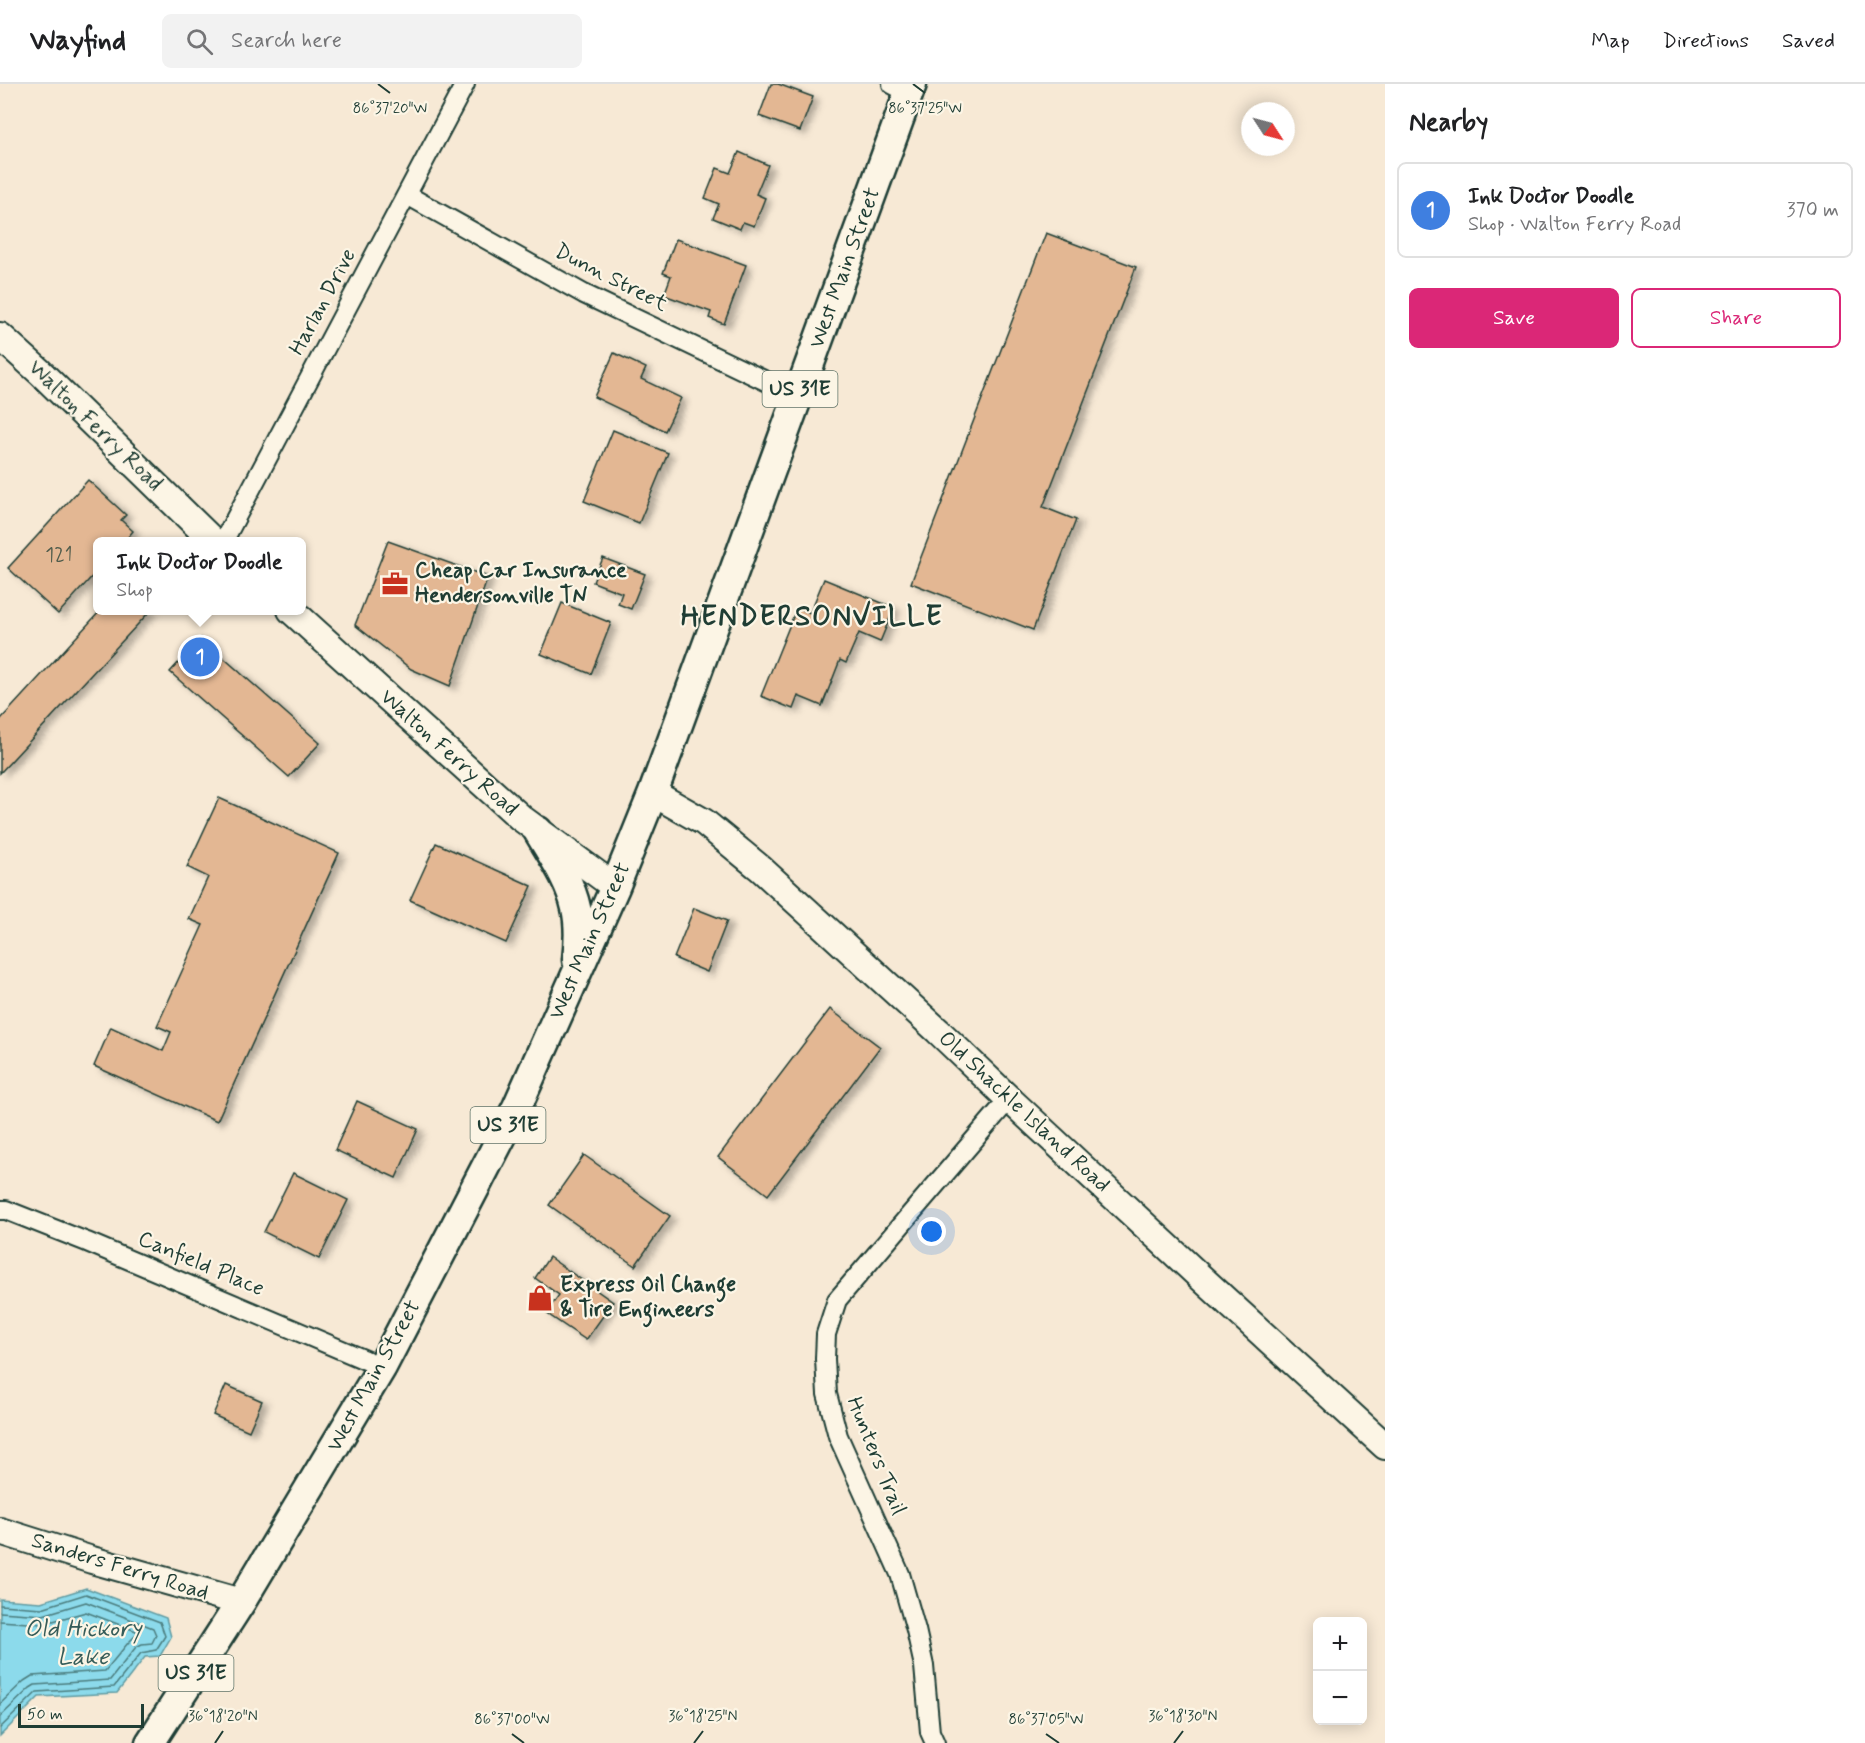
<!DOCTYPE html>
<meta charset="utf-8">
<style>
:root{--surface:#fff;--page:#f2f2f2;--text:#202124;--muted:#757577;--line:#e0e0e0;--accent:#db2777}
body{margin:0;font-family:Mynerve,sans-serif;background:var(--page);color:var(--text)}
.controls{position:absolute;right:18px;bottom:18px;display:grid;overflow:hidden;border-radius:9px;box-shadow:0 3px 15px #0003}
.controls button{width:54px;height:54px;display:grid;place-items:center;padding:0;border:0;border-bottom:2px solid var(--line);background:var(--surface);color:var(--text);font:30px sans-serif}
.compass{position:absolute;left:1241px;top:18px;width:54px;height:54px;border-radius:50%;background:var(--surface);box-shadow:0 3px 15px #0003;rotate:126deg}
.scale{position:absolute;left:18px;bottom:15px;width:126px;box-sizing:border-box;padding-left:6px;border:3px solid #1f3d34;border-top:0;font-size:16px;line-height:21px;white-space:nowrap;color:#1f3d34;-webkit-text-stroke:4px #fcf5e5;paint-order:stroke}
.you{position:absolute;left:932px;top:1148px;width:21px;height:21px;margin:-15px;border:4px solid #fff;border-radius:50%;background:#1a73e8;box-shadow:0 0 0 9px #1a73e833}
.badge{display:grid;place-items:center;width:39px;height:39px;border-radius:50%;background:var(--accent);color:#fff;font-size:20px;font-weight:700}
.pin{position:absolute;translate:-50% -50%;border:3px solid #fff;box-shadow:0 2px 6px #0006}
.popup{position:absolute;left:93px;top:453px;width:213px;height:78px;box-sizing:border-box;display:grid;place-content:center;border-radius:9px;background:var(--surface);filter:drop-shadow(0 2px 4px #0005);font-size:20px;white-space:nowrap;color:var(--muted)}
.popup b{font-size:22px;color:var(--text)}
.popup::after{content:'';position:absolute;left:50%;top:100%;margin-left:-12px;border:12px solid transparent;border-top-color:var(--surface)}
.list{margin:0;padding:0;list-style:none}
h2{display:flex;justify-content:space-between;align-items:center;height:78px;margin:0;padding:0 24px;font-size:26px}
h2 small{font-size:20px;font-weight:400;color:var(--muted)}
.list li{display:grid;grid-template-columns:39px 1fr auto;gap:18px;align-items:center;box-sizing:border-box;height:96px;margin:0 12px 12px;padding:0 12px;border:2px solid var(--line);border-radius:9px}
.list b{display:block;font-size:22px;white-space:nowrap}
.list p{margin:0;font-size:20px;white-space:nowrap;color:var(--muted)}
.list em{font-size:20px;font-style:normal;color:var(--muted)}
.actions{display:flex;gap:12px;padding:18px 24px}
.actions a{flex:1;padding:14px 0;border:2px solid var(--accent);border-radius:9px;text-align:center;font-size:21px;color:var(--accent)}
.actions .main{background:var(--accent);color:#fff}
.icon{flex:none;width:33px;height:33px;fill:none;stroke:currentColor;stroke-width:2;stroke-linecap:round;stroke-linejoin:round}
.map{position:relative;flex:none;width:1385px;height:1659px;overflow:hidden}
header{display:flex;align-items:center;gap:36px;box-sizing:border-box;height:84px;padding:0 30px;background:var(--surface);border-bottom:2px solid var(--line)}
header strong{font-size:28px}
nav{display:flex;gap:33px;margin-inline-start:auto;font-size:21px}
.search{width:420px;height:54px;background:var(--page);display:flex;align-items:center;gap:15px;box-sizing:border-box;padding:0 21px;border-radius:9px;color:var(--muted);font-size:22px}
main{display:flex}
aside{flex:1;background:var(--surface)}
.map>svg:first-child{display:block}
.water{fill:#8cdaeb;stroke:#609ba2;stroke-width:1.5}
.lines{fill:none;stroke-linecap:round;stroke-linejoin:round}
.shore{stroke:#4b7c7d;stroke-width:1.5}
.building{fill:#e3b793;stroke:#1f3d34;stroke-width:1.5;filter:url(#shadow)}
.street-casing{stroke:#1f3d34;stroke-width:22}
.secondary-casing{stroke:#1f3d34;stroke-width:30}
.primary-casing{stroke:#1f3d34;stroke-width:33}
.street{stroke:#fcf5e5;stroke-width:18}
.secondary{stroke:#fcf5e5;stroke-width:26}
.primary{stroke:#fcf5e5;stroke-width:28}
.ticks{fill:none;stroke:#1f3d34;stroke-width:2}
.labels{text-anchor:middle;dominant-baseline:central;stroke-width:4.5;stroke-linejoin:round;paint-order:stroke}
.number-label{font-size:20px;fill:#505c4c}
.shield{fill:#fcf5e5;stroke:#617469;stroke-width:1.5}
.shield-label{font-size:21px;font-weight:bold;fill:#1f3d34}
.street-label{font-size:22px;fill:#1f3d34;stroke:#fcf5e5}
.poi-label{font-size:22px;font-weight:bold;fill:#1f3d34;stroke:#fcf5e5;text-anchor:start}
.water-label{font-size:24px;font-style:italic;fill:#355c59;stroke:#fcf5e5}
.district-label{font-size:28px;font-weight:bold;letter-spacing:1.5px;fill:#1f3d34;stroke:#fcf5e5}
.ticks-label{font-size:15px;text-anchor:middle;fill:#1f3d34;stroke:#fcf5e5;stroke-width:4.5;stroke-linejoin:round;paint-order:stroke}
</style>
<header>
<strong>Wayfind</strong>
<div class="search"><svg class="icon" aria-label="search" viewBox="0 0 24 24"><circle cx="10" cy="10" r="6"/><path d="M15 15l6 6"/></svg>Search here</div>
<nav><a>Map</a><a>Directions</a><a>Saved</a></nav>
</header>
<main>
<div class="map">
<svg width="1385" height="1659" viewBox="0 0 1385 1659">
<defs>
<filter id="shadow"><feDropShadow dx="6" dy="3.5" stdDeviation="3" flood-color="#0004"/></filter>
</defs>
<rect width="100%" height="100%" fill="#f7e9d5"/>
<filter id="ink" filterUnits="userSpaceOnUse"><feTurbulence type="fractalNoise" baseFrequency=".0167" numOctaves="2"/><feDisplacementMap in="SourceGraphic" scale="12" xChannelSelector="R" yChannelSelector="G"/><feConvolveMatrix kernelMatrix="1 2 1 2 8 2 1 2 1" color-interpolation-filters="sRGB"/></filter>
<g filter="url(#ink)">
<polygon class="water" points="86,1504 166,1534 171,1553 160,1572 145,1573 117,1609 39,1613 0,1652 0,1515 41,1518"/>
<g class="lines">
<g class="shore">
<polyline points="0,1521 42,1524 86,1510 160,1538 165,1552 156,1566 141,1569 114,1603 37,1608 0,1644"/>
<polyline points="0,1528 43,1531 86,1518 153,1544 156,1551 152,1559 142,1560 136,1563 110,1596 35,1601 30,1604 0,1633"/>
<polyline points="0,1537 42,1540 86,1528 136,1547 138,1549 128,1559 105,1587 32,1592 24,1597 0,1620"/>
</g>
</g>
<g class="building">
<polygon points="771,0 778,0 813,13 800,47 759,32"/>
<polygon points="739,68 768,81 756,110 765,114 754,142 743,138 740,145 713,134 719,120 705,114 717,84 730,89"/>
<polygon points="1046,149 1136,183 1043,423 1076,436 1033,546 911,499"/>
<polygon points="676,155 746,181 724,240 709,234 711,228 664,211 671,192 663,189"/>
<polygon points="614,269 646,284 641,295 681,314 665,347 594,313"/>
<polygon points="613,346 668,369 639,439 584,417"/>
<polygon points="88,396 126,431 121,436 133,447 124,458 98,458 98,486 58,530 8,484"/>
<polygon points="388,457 488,493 450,602 411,585 355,541"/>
<polygon points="603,474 645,490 631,525 618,520 622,509 593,498"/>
<polygon points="824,495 894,524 880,558 859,549 846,579 840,576 822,622 798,612 793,625 761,612 797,523 810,529"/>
<polygon points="562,519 611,539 591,590 541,570"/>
<polygon points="101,526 151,526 0,689 0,636"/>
<polygon points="201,554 320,659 289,693 170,588"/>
<polygon points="219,714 339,769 217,1037 94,982 111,943 163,967 171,948 157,942 203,841 189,835 208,793 187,783"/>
<polygon points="436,759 532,802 506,859 410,816"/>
<polygon points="694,824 727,837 707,888 674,874"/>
<polygon points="830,925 880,963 768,1111 718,1073"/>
<polygon points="357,1017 418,1045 396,1094 335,1066"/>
<polygon points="584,1071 670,1132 635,1182 549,1121"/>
<polygon points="293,1089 348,1116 319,1175 264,1148"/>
<polygon points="549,1173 613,1218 586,1256 546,1229 559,1211 535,1194"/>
<polygon points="226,1301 262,1317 249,1347 213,1331"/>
</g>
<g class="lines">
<g class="street-casing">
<g id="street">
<polyline points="892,0 909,9"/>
<polyline points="407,111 584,210 797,312"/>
<polyline points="223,458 465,0"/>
<polyline points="0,1126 6,1126 87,1158 382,1283"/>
<polyline points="935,1659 930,1648 924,1582 916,1546 900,1490 838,1352 827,1310 825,1275 826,1250 837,1216 1009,1015"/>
</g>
</g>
<g class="secondary-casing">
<g id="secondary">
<polyline points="0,252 40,288 214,458"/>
<polyline points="291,526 521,734 615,803"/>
<polyline points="653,709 704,738 760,784 938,947 1009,1015 1197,1190 1385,1362"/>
<polyline points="0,1447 92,1476 241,1518"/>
</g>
</g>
<g class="primary-casing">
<g id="primary">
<path d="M538,747C552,771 570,796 576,824C580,841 579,859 577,876"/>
<polyline points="150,1659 241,1518 382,1283 517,1023 615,803 653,709 912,0"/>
</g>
</g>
<use href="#street" class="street"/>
<use href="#secondary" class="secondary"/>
<use href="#primary" class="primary"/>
</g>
</g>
<path class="ticks" d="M378,0L390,9M913,0L925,9M512,1650L524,1659M1046,1650L1059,1659M215,1659L223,1647M694,1659L703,1647M1174,1659L1183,1647"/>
<defs>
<g id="office-bare" transform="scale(2.07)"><path d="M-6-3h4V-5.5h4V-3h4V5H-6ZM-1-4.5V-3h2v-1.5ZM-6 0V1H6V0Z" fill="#c8321e" stroke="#fcf5e5" stroke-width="2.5" paint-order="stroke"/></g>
<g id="shop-bare" transform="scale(2.07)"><path d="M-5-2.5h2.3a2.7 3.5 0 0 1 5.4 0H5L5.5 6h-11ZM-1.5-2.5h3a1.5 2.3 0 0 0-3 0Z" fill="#c8321e" stroke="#fcf5e5" stroke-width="2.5" paint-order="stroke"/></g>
</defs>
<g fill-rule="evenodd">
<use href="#office-bare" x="395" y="500"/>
<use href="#shop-bare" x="540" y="1214"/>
</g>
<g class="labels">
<g class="number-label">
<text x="59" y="471">121</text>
</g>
<g class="shield">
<rect x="762.5" y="287" width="75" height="36" rx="4.5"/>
<rect x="470.5" y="1023" width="75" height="36" rx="4.5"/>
<rect x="158.5" y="1571" width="75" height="36" rx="4.5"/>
</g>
<g class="shield-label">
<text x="800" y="305">US 31E</text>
<text x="508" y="1041">US 31E</text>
<text x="196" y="1589">US 31E</text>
</g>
<g class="street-label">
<text transform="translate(845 184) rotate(-70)">West Main Street</text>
<text transform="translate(611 194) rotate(27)">Dunn Street</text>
<text transform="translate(323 218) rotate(-62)">Harlan Drive</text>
<text transform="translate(95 342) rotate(44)">Walton Ferry Road</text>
<text transform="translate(449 669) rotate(42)">Walton Ferry Road</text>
<text transform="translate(590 857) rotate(-66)">West Main Street</text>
<text transform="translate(1024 1028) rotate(43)">Old Shackle Island Road</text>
<text transform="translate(201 1180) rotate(23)">Canfield Place</text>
<text transform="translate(374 1292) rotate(-61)">West Main Street</text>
<text transform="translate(876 1372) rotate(68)">Hunters Trail</text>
<text transform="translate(120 1483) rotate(17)">Sanders Ferry Road</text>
</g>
<g class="poi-label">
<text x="415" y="487">Cheap Car Insurance<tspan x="415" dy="25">Hendersonville TN</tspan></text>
<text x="560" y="1201">Express Oil Change<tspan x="560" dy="25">&amp; Tire Engineers</tspan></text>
</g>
<g class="water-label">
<text x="83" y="1545">Old Hickory<tspan x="83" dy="28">Lake</tspan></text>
</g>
<g class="district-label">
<text x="812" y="533">HENDERSONVILLE</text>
</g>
</g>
<g class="ticks-label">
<text x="390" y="29">86°37'20"W</text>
<text x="925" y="29">86°37'25"W</text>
<text x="223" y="1637">36°18'20"N</text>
<text x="703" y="1637">36°18'25"N</text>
<text x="1183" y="1637">36°18'30"N</text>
<text x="512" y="1640">86°37'00"W</text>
<text x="1046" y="1640">86°37'05"W</text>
</g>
</svg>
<div class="controls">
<button>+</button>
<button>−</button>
</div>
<svg class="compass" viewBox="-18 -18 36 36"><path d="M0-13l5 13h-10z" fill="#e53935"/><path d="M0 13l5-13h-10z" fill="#757577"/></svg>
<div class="scale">50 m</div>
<div class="you"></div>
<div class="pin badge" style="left:200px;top:573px;background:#3f7fe0">1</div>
<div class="popup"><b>Ink Doctor Doodle</b>Shop</div>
</div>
<aside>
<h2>Nearby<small></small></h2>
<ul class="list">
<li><span class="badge" style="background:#3f7fe0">1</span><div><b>Ink Doctor Doodle</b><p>Shop · Walton Ferry Road</p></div><em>370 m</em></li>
</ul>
<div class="actions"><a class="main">Save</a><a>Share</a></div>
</aside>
</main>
